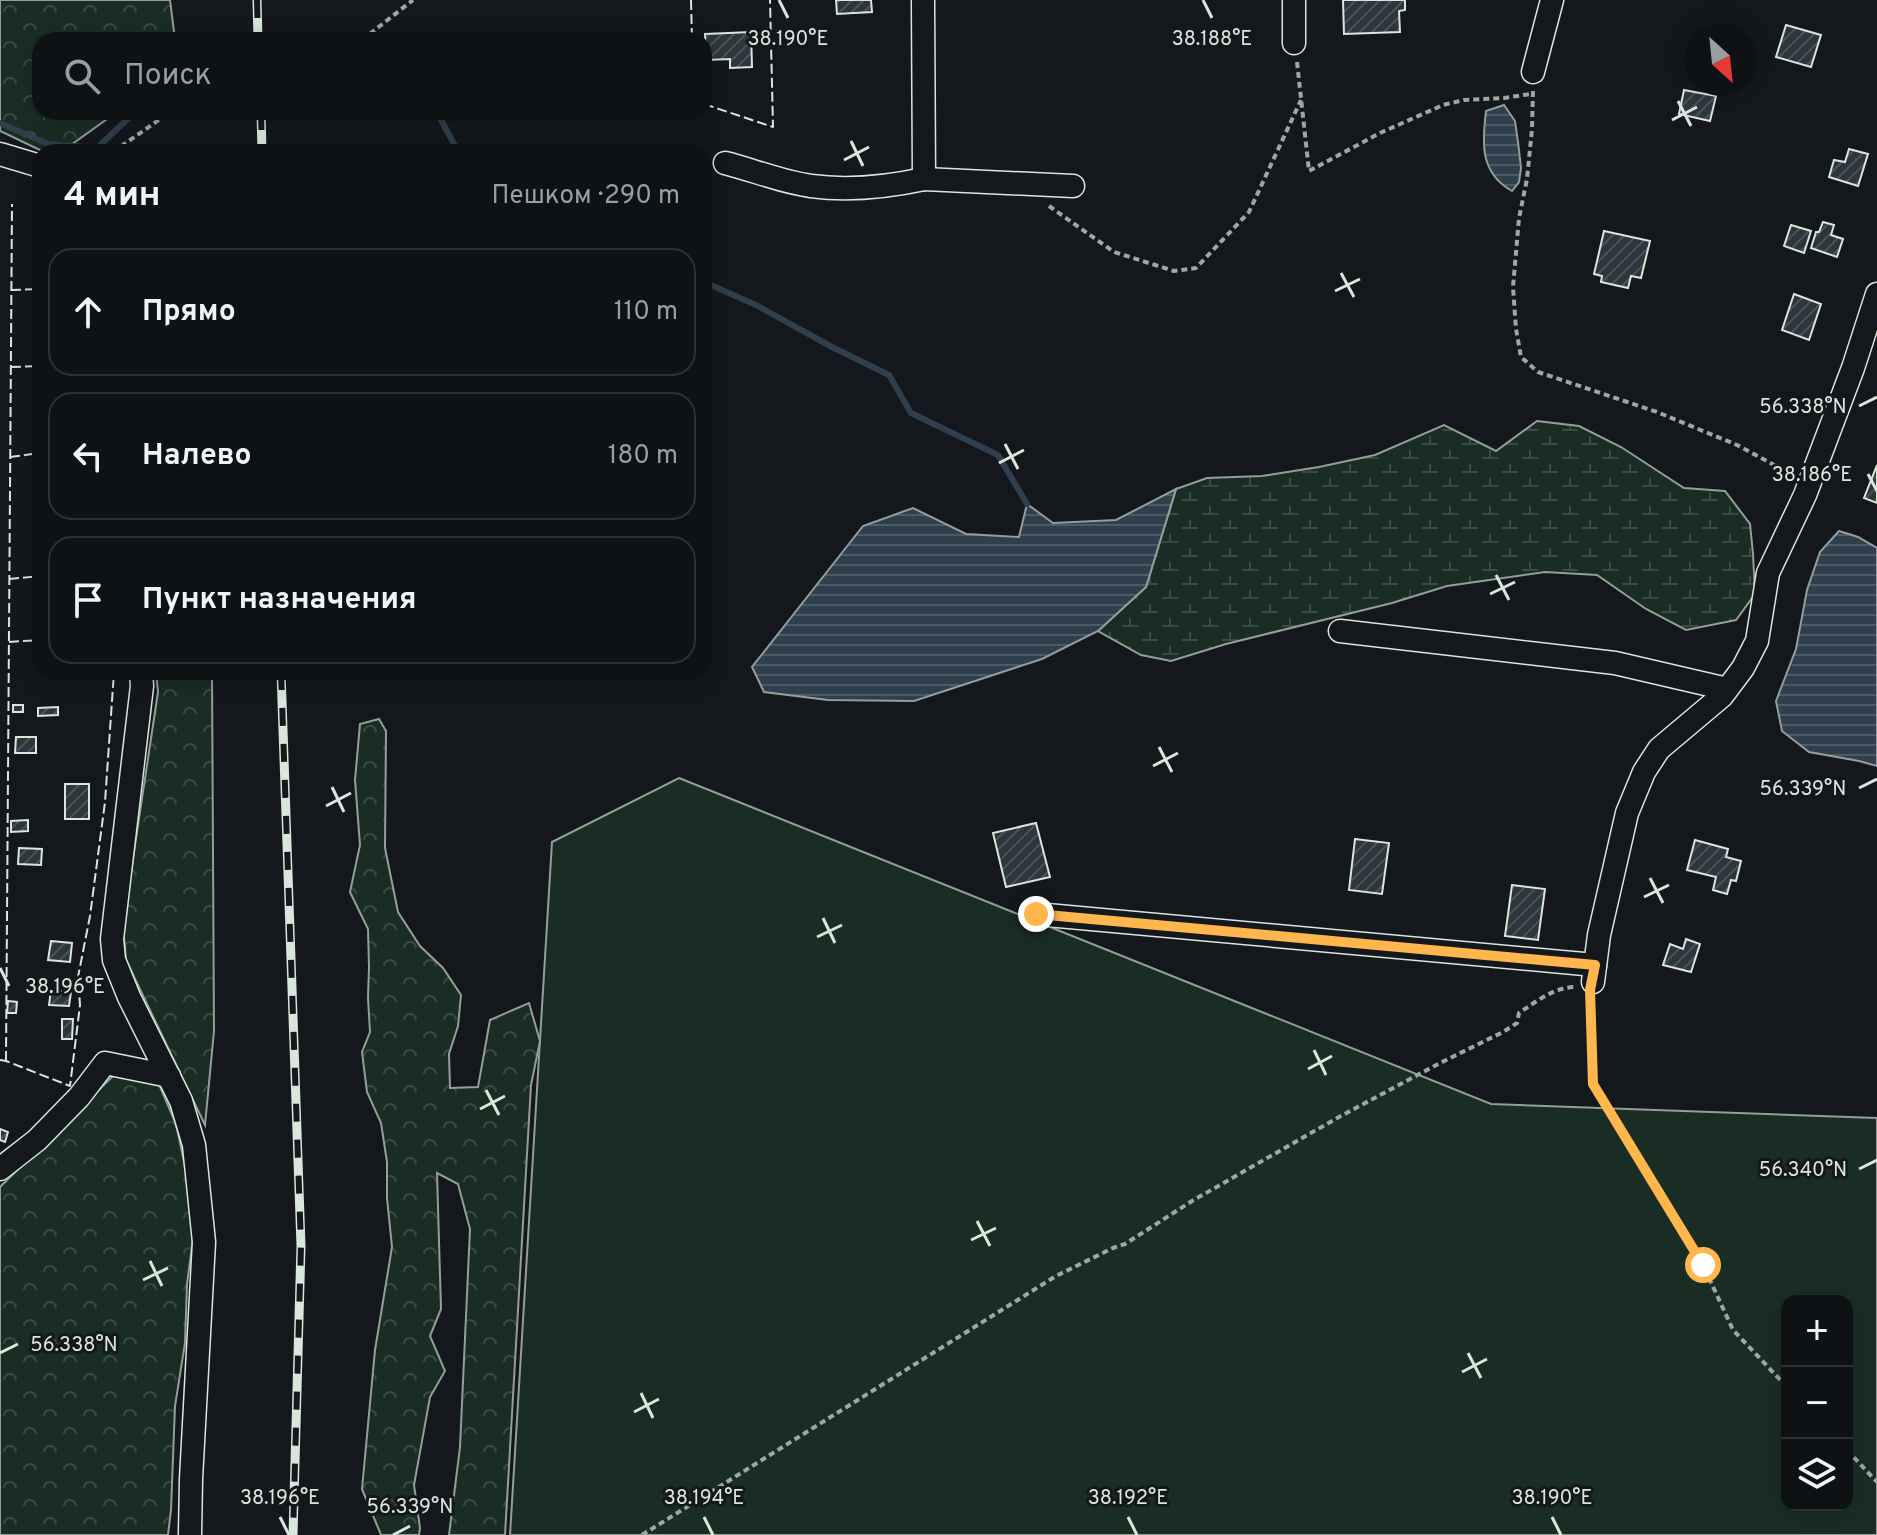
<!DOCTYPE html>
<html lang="ru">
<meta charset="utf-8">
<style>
:root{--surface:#0f1215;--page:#181b1e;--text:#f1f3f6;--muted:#9b9ea0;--line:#2f3234}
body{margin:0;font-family:Overpass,sans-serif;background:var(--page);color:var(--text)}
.controls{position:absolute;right:24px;bottom:24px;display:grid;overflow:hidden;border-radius:16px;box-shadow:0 4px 20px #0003}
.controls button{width:72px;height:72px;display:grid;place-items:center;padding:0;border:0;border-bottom:2px solid var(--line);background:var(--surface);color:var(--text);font:40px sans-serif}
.compass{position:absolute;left:1685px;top:24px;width:72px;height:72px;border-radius:50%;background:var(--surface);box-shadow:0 4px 20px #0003;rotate:153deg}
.stop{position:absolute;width:24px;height:24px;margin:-18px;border:6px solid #ffb74d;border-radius:50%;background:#fff}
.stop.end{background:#ffb74d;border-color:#fff;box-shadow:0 2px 8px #0008}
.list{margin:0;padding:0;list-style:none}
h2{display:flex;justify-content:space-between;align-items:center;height:104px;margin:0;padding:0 32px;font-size:34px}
h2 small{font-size:26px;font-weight:400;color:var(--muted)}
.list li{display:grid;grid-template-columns:52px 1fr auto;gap:24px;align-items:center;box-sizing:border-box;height:128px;margin:0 16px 16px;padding:0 16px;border:2px solid var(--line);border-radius:24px}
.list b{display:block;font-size:30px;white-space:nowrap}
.list em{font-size:26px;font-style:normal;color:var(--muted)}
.icon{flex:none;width:44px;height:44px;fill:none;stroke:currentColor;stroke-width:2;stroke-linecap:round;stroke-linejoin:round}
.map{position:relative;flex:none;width:1877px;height:1535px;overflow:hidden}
.search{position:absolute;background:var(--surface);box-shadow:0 4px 20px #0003;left:32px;top:32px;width:680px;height:88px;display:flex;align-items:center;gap:20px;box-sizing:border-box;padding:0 28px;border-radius:24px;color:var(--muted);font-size:30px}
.panel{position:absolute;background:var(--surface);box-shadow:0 4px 20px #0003;left:32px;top:144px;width:680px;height:536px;border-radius:24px}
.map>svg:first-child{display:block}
.grass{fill:#1a2d24;stroke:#939e99;stroke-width:2;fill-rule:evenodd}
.forest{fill:url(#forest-crowns);stroke:#939e99;stroke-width:2}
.wetland{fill:url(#wetland-marsh);stroke:#939e99;stroke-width:2}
.water{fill:url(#water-rules);stroke:#939e99;stroke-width:2}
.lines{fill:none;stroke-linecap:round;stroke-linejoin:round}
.stream{stroke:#2f3f4d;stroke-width:6}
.building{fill:url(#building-hatch);stroke:#d8e6dc;stroke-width:2}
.minor-casing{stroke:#d8e6dc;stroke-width:25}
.path{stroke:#9da8a2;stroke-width:4;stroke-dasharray:6 4;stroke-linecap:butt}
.minor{stroke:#14181c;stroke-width:22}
.rail-casing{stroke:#d8e6dc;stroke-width:9}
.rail{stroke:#14181c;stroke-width:6;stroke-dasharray:18;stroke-linecap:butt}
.fence{stroke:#d8e6dc;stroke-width:2;stroke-dasharray:10 4;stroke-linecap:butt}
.route{stroke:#ffb74d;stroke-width:10}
.ticks{fill:none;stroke:#d8e6dc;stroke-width:3}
.ticks-label{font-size:20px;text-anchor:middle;fill:#d8e6dc;stroke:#14181c;stroke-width:6;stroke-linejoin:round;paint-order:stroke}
</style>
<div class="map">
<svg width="1877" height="1535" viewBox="0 0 1877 1535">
<defs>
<pattern id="forest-crowns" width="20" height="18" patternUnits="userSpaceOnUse" patternTransform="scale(2)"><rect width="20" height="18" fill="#1a2d24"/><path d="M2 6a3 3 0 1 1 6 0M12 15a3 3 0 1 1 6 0" fill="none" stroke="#3b4b43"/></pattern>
<pattern id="wetland-marsh" width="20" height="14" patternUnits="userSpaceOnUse" patternTransform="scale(2)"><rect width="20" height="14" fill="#1a2d24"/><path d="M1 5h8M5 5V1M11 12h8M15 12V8" fill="none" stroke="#3b4b43"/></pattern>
<pattern id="water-rules" width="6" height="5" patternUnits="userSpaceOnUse" patternTransform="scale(2)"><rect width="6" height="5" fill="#2f3f4d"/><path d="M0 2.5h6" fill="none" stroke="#4c5b66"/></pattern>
<pattern id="building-hatch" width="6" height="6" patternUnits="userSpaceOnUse" patternTransform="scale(2)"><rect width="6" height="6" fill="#2c363c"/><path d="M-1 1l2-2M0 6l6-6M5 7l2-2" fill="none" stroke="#4a5358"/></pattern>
</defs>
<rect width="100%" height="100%" fill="#14181c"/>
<path class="grass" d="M679,778L1491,1104L1877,1118V1535H510L552,842ZM1787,1301H1847V1505H1787Z"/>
<g class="forest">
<polygon points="0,0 170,0 175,40 40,40 40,112 117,112 61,152 44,152 0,131"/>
<polygon points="156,672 212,672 214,1031 205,1125 126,960 123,925 158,692"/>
<polygon points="379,719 386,731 385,848 398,912 420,946 443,968 461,995 458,1026 449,1054 450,1088 478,1087 490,1020 529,1003 540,1041 531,1085 505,1535 449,1535 460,1447 470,1229 458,1184 437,1173 441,1309 430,1336 445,1371 430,1397 414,1485 420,1528 419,1535 381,1535 362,1489 375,1350 392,1247 387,1198 387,1162 381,1123 367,1092 362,1052 370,1032 368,998 369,967 368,929 350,892 360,845 355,780 360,724"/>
<polygon points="117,1072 158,1082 176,1124 189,1185 194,1231 187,1284 185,1343 175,1406 171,1510 168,1535 0,1535 0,1187"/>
</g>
<polygon class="wetland" points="1537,421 1579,426 1621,447 1684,488 1725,491 1750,524 1753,554 1755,594 1736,620 1686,630 1646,609 1597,575 1545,572 1447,586 1392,603 1226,644 1171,661 1141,655 1098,631 1146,587 1176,489 1207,478 1262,476 1319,467 1375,455 1444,425 1496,451"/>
<g class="water">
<path d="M1504,105L1515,121L1518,142L1521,168L1519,182L1512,191C1480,173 1482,144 1486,111Z"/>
<polygon points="1176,489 1146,587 1098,631 1042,659 914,701 828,700 764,692 752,667 863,526 913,508 966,534 1019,537 1027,504 1053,523 1116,520"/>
<polygon points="1839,531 1858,537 1877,548 1877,766 1859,761 1809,752 1782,731 1776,701 1796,649 1807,590 1820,552"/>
</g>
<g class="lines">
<g class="stream">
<polyline points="437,112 455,146 466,152"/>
<polyline points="0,123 48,144 97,148 135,112"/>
<polyline points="704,282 756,305 832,347 889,375 911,413 998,455 1027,504"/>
</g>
</g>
<g class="building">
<polygon points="836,0 871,0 872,12 837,14"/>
<polygon points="1343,0 1405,0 1405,10 1399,11 1400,32 1344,34"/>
<polygon points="1786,25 1821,35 1811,67 1776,57"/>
<polygon points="751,32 752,67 730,68 730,59 706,60 705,34"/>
<polygon points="1684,90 1716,96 1710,121 1679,114"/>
<polygon points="1849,149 1868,154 1858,186 1829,177 1834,160 1845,162"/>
<polygon points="1823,222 1834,225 1831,235 1843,239 1837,257 1811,248 1816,232 1819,232"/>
<polygon points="1791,225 1811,231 1804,253 1784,246"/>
<polygon points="1604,231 1650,241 1641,278 1631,276 1628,288 1601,282 1602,276 1594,274"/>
<polygon points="1794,294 1821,304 1809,340 1782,330"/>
<polygon points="1877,465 1877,503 1864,498"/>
<rect x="13" y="705" width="10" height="7"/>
<polygon points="58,707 58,715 38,716 38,708"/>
<polygon points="16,737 36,737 36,753 15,753"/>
<rect x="65" y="784" width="24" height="35"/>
<polygon points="28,820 28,831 11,832 11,821"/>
<polygon points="1036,823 1050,877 1006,887 993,833"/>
<polygon points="1355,839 1389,843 1382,894 1349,890"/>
<polygon points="1695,840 1728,849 1726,857 1741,861 1736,881 1731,880 1727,894 1713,890 1716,877 1687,870"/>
<polygon points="19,848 42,849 41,865 18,864"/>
<polygon points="1512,885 1545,889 1538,940 1505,936"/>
<polygon points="1686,939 1700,944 1691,972 1663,965 1670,944 1683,949"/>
<polygon points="51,941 72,943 70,962 48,960"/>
<polygon points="51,990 71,992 69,1006 49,1005"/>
<polygon points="8,1001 17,1002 16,1013 7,1013"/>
<polygon points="62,1019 73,1019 72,1039 62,1039"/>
<polygon points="0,1129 8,1132 5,1142 0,1140"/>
</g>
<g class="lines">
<g class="minor-casing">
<g id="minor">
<polyline points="923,0 924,179"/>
<polyline points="1294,0 1294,43"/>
<polyline points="1533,72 1552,0"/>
<polyline points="0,154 40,166"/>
<path d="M725,163C753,170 782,182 811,186C848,191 887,187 924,179L1073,186"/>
<polyline points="1340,631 1615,663 1727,689"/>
<polyline points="141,672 142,686 112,939 114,960 129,997 181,1101 194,1145 204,1242 191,1479 190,1535"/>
<polyline points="1036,914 1595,965"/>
<polyline points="1593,982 1599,935 1627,813 1644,772 1659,749 1722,696 1743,668 1757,641 1768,573 1805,495 1853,368 1877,294"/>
<polyline points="0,1169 37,1140 79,1097 105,1063 169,1076"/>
</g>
</g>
<g class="path">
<polyline points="362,40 413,0"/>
<polyline points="1297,62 1309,171 1380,133 1443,105 1464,100 1504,98 1530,94"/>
<polyline points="1533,91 1532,129 1527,179 1519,218 1513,287 1516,329 1521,357 1538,372 1657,412 1737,445 1778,467 1791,472"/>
<polyline points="113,152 170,112"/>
<polyline points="1049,206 1114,252 1174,271 1196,268 1249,212 1301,100"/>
<polyline points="1590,1000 1593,1084 1703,1265 1733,1330 1787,1387"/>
<polyline points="1847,1450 1877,1482"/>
<path d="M642,1535L1056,1276L1113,1248L1125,1244L1192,1201L1339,1117L1440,1063L1503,1032L1517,1023L1519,1013C1537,1001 1554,987 1576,987"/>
</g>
<use href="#minor" class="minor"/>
<g class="rail-casing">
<g id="rail">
<polyline points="257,0 258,40"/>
<polyline points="261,112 262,152"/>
<polyline points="281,672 301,1246 293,1535"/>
</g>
</g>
<use href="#rail" class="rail"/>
<g class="fence">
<polyline points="691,0 692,40"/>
<polyline points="704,104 773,127 770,0"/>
<polyline points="11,290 40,289"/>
<polyline points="11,367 40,366"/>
<polyline points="10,457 40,453"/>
<polyline points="9,579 40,576"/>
<polyline points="9,642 40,640"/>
<polyline points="0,1060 6,1061 70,1086 80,1005 78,977 90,916 105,802 114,672"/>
<polyline points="6,1061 12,204"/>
</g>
</g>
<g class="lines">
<polyline class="route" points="1036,914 1595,965 1590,990 1593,1084 1703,1265"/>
</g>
<path class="ticks" d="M779,0L788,18M1203,0L1212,18M1678,101L1691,126M1672,120L1697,107M851,141L863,166M844,160L869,147M1341,273L1354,297M1335,291L1360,279M1859,406L1877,397M1005,444L1018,469M999,463L1024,450M1868,474L1877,491M1496,575L1509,600M1490,594L1515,582M1159,747L1172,772M1153,766L1178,753M332,787L344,812M1859,788L1877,779M326,806L351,793M1650,878L1663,903M1644,897L1669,885M823,918L835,943M817,937L842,925M0,968L9,986M1314,1050L1326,1075M1308,1069L1332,1056M486,1090L499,1115M480,1109L505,1096M1859,1169L1877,1160M977,1221L990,1246M971,1240L996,1228M150,1261L162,1286M143,1280L168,1268M0,1353L18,1344M1468,1353L1481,1378M1462,1372L1487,1359M641,1393L653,1418M634,1412L659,1399M280,1517L289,1535M704,1517L713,1535M1128,1517L1137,1535M1552,1517L1561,1535M393,1535L410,1526"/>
<g class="ticks-label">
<text x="788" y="45">38.190°E</text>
<text x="1212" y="45">38.188°E</text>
<text x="1803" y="413">56.338°N</text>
<text x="1812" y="481">38.186°E</text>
<text x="1803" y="795">56.339°N</text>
<text x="65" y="993">38.196°E</text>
<text x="1803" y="1176">56.340°N</text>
<text x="74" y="1351">56.338°N</text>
<text x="280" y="1504">38.196°E</text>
<text x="704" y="1504">38.194°E</text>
<text x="1128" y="1504">38.192°E</text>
<text x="1552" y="1504">38.190°E</text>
<text x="410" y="1513">56.339°N</text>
</g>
</svg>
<div class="controls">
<button>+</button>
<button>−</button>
<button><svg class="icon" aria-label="layers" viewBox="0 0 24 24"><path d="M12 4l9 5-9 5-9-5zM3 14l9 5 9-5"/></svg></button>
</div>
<svg class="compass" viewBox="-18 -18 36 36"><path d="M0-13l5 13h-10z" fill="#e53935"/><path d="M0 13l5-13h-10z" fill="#9b9ea0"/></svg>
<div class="stop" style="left:1703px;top:1265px"></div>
<div class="stop end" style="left:1036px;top:914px"></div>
<div class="search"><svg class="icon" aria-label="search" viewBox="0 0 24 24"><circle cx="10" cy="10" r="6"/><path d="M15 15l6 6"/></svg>Поиск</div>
<section class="panel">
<h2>4 мин<small>Пешком · 290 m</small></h2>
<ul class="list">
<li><svg class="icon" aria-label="ahead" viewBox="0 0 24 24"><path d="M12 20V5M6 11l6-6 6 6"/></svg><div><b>Прямо</b></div><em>110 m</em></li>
<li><svg class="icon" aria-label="left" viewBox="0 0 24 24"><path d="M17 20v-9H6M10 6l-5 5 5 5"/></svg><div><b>Налево</b></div><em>180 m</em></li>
<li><svg class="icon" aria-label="arrive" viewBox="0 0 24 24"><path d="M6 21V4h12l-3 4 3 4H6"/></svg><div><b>Пункт назначения</b></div></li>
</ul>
</section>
</div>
